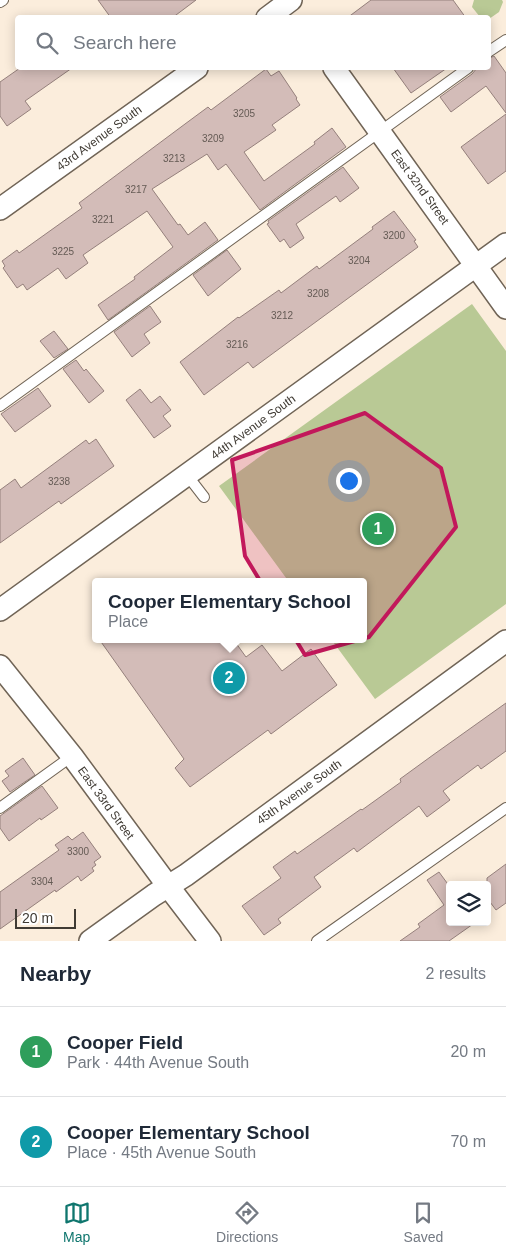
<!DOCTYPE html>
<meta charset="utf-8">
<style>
:root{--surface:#fff;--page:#f2f2f3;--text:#1f2937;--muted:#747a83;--line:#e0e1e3;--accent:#0f766e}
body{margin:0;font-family:Helvetica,sans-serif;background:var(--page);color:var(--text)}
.controls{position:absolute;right:15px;bottom:15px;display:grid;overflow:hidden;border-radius:5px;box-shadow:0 2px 12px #0003}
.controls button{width:45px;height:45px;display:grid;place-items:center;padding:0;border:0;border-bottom:1px solid var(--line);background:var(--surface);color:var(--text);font:25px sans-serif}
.scale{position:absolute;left:15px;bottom:12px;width:61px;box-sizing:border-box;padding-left:5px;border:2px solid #403b34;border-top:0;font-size:14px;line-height:18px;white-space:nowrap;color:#403b34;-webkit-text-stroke:4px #fff;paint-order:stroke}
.you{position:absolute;left:348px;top:480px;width:18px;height:18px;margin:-12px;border:4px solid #fff;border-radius:50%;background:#1a73e8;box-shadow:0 0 0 8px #1a73e833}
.badge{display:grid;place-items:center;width:32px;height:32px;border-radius:50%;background:var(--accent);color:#fff;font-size:16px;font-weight:700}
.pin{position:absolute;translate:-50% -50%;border:2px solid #fff;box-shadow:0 1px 5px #0006}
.popup{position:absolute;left:92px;top:578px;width:275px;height:65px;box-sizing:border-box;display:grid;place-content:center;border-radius:5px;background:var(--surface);filter:drop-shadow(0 1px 4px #0005);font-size:16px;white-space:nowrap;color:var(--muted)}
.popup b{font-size:19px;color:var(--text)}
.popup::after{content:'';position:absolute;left:50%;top:100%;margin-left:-10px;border:10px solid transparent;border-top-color:var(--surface)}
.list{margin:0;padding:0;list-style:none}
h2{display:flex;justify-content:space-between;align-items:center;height:65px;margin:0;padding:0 20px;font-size:21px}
h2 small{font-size:16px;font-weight:400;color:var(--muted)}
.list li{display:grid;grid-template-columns:32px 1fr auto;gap:15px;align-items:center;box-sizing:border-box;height:90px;padding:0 20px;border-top:1px solid var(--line)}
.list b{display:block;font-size:19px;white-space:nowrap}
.list p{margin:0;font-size:16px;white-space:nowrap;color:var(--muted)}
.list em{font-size:16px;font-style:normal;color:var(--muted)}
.icon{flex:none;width:28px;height:28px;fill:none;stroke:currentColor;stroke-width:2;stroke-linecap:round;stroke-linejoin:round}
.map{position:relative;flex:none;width:506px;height:941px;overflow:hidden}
.search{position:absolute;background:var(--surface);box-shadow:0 2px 12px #0003;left:15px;right:15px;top:15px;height:55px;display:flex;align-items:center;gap:12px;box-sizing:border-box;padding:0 18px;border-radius:5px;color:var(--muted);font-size:19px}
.sheet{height:245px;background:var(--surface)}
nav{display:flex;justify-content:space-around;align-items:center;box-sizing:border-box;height:70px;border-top:1px solid var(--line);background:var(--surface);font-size:14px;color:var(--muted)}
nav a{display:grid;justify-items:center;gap:2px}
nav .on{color:var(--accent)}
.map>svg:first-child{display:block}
.green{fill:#b9c995}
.building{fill:#d3bcb8;stroke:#95807c}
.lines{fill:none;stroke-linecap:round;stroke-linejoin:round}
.service-casing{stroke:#706456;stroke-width:12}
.minor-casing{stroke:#706456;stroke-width:24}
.service{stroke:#fff;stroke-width:10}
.minor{stroke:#fff;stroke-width:21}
.marked{fill:#c2185b;fill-opacity:0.2;stroke:#c2185b;stroke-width:4;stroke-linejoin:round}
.labels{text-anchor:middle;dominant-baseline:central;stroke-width:4;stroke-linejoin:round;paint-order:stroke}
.number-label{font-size:10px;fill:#655b55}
.street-label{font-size:12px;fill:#403b34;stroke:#fff}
</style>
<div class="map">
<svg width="506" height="941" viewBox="0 0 506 941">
<rect width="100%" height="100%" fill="#fbeddc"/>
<g class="green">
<polygon points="474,0 502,0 503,2 499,12 489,19 488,18 480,17 472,7"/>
<polygon points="472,304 506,351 506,604 375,699 331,639 363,639 363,582 289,582 219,486"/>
</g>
<g class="building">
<polygon points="98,0 196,0 172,18 111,18"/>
<polygon points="371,0 453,0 466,18 347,18"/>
<polygon points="494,56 506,73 506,113 486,86 451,112 440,97 472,74 477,68 488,68 488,59"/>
<polygon points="20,68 72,68 25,101 31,109 7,126 0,116 0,82"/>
<polygon points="393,68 447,68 411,93"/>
<polygon points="266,69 271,76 279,71 297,98 296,99 300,105 272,125 276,130 244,152 264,181 315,144 314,142 332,128 346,147 260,210 226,164 218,170 207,154 152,189 178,225 180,224 188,235 205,222 218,240 108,320 98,305 135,279 134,277 173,247 147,211 83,255 88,263 66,279 58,268 27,290 23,284 17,288 3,268 5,266 2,261 17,250 19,253 82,208 79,203 185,124 208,107 211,110"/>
<polygon points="506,114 506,171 488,184 461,147"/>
<polygon points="343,167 359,188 340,202 336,196 296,224 304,238 290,248 284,239 280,242 267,224 269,223 268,221"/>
<polygon points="394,211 416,240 414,241 418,247 253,368 248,362 204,395 180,362 238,317 239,318 279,290 281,293 317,266 319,269 373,229 372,227"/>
<polygon points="227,250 241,269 208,296 193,275"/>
<polygon points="150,306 161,322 144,334 150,343 132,357 114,332"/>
<polygon points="54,331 68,349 54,358 40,341"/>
<polygon points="76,360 84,371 86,369 104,391 89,403 63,369"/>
<polygon points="38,388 51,406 15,432 1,414"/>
<polygon points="140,389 151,403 160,396 171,410 163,416 171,426 154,438 126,400"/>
<polygon points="96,439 114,466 61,504 59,501 0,543 0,490 15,479 21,488 86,440 89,444"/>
<polygon points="99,639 233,639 246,657 262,645 282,671 311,649 337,685 271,734 268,730 190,787 175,768 184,759"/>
<polygon points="506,703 506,751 481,769 478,765 443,791 450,800 427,817 419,806 357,852 354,848 314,877 321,887 278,919 281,923 264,935 242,906 281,878 273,867 295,851 297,854 361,809 362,810 401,782 400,779 433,755"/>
<polygon points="23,758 35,775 10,792 2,781 9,776 5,771"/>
<polygon points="42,786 58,808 41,820 40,818 9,841 0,828 0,816"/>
<polygon points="83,832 101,857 94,862 96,865 92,868 94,871 81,881 78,876 56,892 55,890 0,929 0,892 59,850 55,845 68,836 72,840"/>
<polygon points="506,864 506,903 496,910 487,898 487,878"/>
<polygon points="439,872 450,887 450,922 476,922 449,941 400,941 420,927 418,924 444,905 427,880"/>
</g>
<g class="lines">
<g class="service-casing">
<g id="service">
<polyline points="0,2 3,0"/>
<polyline points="488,52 506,40"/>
<polyline points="0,406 468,68"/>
<polyline points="187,475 204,497"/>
<polyline points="0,808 72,756"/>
<polyline points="317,941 506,808"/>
</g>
</g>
<g class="minor-casing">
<g id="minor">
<polyline points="267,18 291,0"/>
<polyline points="334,68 506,308"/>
<polyline points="0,209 197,68"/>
<polyline points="0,610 506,244"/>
<polyline points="0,666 72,756 168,886 210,941"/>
<polyline points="90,941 154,895 186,875 506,641"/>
</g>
</g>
<use href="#service" class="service"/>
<use href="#minor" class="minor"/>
</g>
<path class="marked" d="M365,413L441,468L456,527L369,637L305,655L245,556L232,460Z"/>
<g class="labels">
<g class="number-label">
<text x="244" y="113">3205</text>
<text x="213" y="138">3209</text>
<text x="174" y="158">3213</text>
<text x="136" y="189">3217</text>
<text x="103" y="219">3221</text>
<text x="394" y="235">3200</text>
<text x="63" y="251">3225</text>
<text x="359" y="260">3204</text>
<text x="318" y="293">3208</text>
<text x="282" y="315">3212</text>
<text x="237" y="344">3216</text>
<text x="59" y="481">3238</text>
<text x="78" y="851">3300</text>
<text x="42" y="881">3304</text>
</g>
<g class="street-label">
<text transform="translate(99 138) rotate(-36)">43rd Avenue South</text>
<text transform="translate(420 187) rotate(54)">East 32nd Street</text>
<text transform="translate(253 427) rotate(-36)">44th Avenue South</text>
<text transform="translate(299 792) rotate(-36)">45th Avenue South</text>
<text transform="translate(106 803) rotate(54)">East 33rd Street</text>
</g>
</g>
</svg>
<div class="controls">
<button><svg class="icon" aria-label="layers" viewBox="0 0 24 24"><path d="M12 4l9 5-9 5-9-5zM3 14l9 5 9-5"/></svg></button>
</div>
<div class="scale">20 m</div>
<div class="you"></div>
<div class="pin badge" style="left:378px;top:529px;background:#2e9e5b">1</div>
<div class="pin badge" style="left:229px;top:678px;background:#0f9aa8">2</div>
<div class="popup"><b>Cooper Elementary School</b>Place</div>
<div class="search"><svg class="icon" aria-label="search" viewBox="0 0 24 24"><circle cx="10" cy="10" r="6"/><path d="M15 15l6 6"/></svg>Search here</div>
</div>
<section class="sheet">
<h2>Nearby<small>2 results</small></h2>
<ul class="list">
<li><span class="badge" style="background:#2e9e5b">1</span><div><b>Cooper Field</b><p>Park · 44th Avenue South</p></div><em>20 m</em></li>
<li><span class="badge" style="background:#0f9aa8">2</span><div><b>Cooper Elementary School</b><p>Place · 45th Avenue South</p></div><em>70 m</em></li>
</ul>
</section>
<nav>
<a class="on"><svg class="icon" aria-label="map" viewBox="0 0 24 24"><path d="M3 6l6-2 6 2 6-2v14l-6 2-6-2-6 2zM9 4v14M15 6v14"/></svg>Map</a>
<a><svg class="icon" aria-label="directions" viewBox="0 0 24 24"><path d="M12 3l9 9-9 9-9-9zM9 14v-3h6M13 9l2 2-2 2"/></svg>Directions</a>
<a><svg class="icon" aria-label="saved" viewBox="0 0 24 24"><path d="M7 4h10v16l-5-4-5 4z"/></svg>Saved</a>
</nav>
